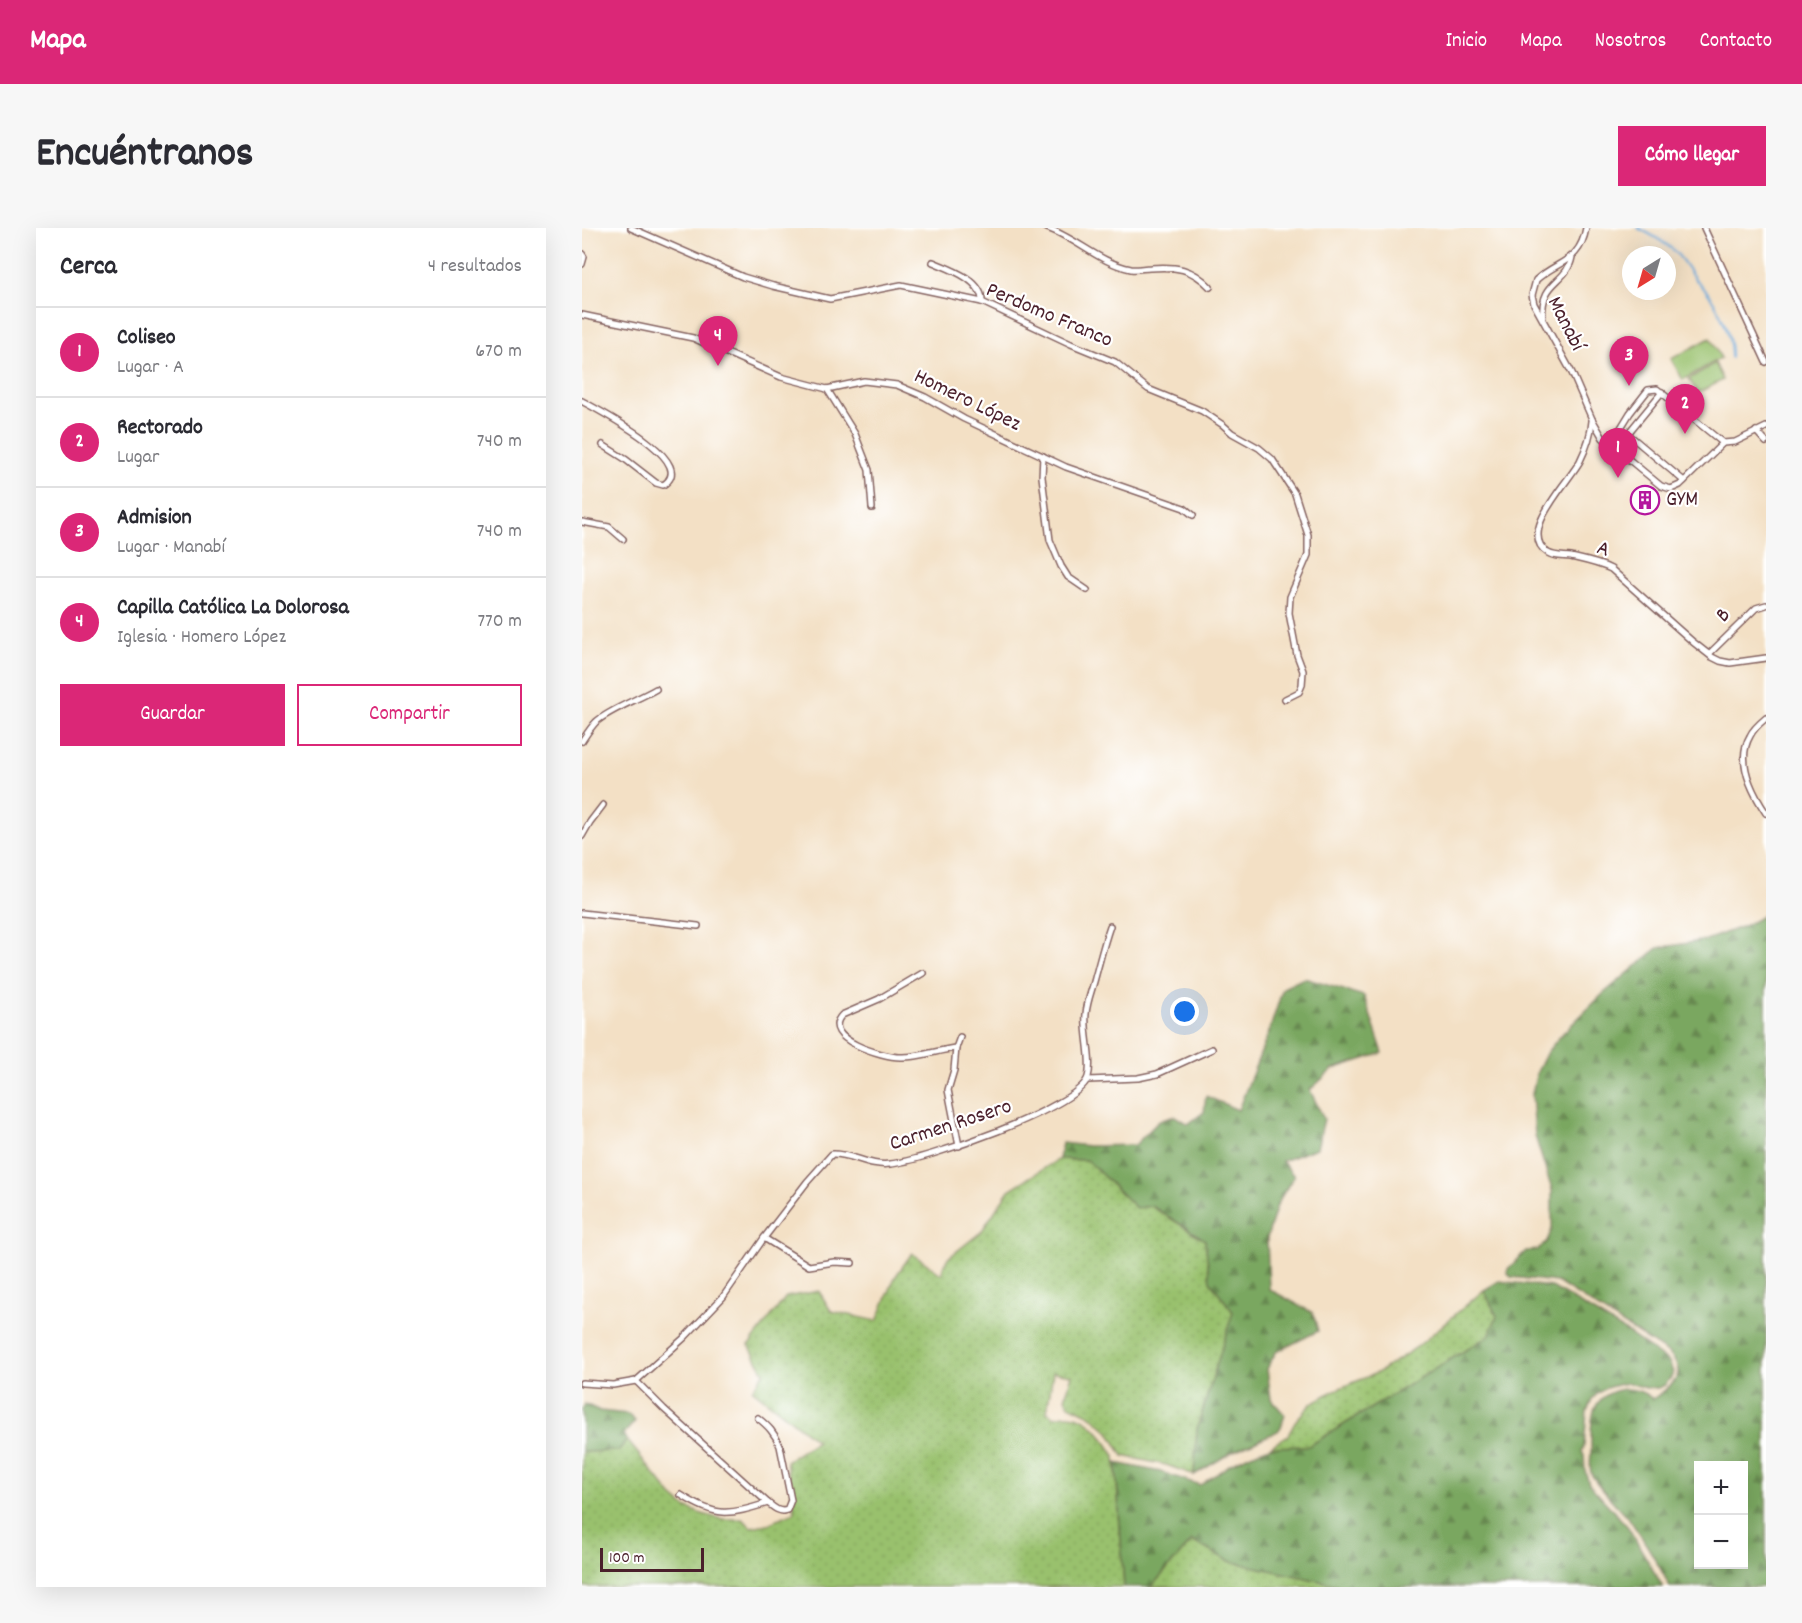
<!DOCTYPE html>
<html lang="es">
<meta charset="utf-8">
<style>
:root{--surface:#fff;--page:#f7f7f7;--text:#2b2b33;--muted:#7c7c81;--line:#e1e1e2;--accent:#db2777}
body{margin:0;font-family:Dekko,sans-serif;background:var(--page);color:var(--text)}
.controls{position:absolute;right:18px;bottom:18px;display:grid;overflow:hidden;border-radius:0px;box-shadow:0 6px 24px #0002}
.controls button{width:54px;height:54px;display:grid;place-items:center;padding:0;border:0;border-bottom:2px solid var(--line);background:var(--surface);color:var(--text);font:30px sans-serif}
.compass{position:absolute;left:1040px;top:18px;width:54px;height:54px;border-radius:50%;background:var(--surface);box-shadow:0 6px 24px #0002;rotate:217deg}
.scale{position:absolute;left:18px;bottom:15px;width:104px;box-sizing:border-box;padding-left:6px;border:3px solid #4a1f2b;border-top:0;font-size:16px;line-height:21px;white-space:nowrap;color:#4a1f2b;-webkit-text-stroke:4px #fff;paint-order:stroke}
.you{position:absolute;left:603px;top:784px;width:21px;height:21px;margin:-15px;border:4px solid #fff;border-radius:50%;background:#1a73e8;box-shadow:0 0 0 9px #1a73e833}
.badge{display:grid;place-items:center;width:39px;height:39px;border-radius:50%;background:var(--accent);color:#fff;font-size:20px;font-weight:700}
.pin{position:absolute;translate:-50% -50px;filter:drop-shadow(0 2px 3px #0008)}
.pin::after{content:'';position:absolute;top:32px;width:21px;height:18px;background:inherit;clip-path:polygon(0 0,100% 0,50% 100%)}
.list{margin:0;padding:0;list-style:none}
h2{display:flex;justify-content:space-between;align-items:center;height:78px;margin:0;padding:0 24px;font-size:26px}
h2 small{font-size:20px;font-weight:400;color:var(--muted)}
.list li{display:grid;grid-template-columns:39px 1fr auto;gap:18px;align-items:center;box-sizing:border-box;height:90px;padding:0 24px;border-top:2px solid var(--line)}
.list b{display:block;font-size:22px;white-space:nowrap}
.list p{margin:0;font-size:20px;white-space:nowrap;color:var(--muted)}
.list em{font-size:20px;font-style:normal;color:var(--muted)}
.actions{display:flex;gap:12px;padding:18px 24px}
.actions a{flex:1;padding:14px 0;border:2px solid var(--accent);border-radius:0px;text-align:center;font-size:21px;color:var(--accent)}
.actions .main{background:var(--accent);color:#fff}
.map{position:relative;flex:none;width:1184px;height:1359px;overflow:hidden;border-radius:0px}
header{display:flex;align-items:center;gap:36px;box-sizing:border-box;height:84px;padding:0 30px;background:var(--accent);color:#fff}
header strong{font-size:28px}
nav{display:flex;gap:33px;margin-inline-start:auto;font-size:21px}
.intro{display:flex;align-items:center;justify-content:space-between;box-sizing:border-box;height:144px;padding:0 36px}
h1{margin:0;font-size:42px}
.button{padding:15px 27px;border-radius:0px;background:var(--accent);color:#fff;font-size:21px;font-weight:700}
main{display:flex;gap:36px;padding:0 36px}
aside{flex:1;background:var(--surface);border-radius:0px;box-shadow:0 6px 24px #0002}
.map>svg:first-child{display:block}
.grass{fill:url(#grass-dots);stroke:#72704c;stroke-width:1.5}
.forest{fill:url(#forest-firs);stroke:#626346;stroke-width:1.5;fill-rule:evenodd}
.pitch{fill:#99c16d;stroke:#72704c;stroke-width:1.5}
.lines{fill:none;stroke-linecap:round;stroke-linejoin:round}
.stream{stroke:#68a9dc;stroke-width:2}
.street-casing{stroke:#856361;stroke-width:8}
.street{stroke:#fff;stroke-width:5}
.labels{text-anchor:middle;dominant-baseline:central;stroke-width:4.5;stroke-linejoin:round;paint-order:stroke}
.street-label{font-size:22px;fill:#4a1f2b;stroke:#fff}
.poi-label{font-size:22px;fill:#4a1f2b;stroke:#fff;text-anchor:start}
</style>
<header>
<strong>Mapa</strong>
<nav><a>Inicio</a><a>Mapa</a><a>Nosotros</a><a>Contacto</a></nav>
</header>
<div class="intro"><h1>Encuéntranos</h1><a class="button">Cómo llegar</a></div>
<main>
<aside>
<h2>Cerca<small>4 resultados</small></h2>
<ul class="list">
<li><span class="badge">1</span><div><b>Coliseo</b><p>Lugar · A</p></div><em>670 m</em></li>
<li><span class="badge">2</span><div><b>Rectorado</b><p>Lugar</p></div><em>740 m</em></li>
<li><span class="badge">3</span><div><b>Admision</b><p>Lugar · Manabí</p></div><em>740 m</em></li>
<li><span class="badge">4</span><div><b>Capilla Católica La Dolorosa</b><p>Iglesia · Homero López</p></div><em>770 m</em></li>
</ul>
<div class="actions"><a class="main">Guardar</a><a>Compartir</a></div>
</aside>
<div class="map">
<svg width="1184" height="1359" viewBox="0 0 1184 1359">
<defs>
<pattern id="grass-dots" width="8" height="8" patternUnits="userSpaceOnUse" patternTransform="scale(1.5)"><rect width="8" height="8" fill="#99c16d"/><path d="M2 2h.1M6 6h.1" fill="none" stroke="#85a55f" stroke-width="1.8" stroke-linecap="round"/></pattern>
<pattern id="forest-firs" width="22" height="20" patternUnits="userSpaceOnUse" patternTransform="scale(1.5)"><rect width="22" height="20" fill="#7aa760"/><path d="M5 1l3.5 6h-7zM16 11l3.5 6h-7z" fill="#66874f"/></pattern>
</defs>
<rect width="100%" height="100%" fill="#fff"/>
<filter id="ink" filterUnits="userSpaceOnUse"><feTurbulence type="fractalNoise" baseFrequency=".0167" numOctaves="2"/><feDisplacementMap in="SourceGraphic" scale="12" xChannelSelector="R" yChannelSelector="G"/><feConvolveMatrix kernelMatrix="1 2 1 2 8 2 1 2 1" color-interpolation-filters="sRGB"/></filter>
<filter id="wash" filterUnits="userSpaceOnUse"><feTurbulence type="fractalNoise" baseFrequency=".008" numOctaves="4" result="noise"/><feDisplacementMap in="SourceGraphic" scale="24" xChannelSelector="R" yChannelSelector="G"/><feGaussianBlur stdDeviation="1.35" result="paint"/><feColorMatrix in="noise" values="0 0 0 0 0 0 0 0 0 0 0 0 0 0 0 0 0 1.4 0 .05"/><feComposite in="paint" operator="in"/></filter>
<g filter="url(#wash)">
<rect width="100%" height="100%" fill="#f3e0c5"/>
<g class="grass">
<path d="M477,931L505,932L554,980L569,978L623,1012L628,1053L651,1084L615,1201L612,1247L584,1237L541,1228L527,1204L508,1187L487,1177L483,1170L490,1147L471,1144L465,1184L473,1189C478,1188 483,1186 488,1187C508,1187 524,1213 533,1228L542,1359H0V1224L36,1223L45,1212L90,1268L103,1279L117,1285L139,1291H161L169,1299L190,1295L195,1291L213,1284L204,1233L235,1213L170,1161L182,1145L167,1117L204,1069L237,1063L249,1083L295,1093L313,1049L330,1025L359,1046L365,1031L399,1004L427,962Z"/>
<polygon points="902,1062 915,1088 907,1108 727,1218 688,1219 706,1207 715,1191 730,1175 751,1163 797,1144 835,1119"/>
<polygon points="610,1313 647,1333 765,1359 569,1359"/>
</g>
<g class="forest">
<path d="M1184,686V1359H1088C1077,1337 1064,1315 1050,1295C1041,1283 1013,1257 1009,1245C1007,1238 1009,1229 1009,1222C1009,1196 1006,1169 1037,1162C1050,1159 1062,1164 1071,1171C1090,1157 1108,1147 1086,1125L975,1054L929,1049L925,1045L926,1041L944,1023L956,1022L965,1013L970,1001V962L953,908L950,865L955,844L965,824L981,805L1022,765L1076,720L1124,712L1162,698ZM1116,1238H1162V1336H1116Z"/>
<polygon points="722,750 782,768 801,825 751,841 728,862 742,891 735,920 700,933 712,948 696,974 685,1010 687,1061 731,1085 736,1103 694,1124 685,1141 689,1171 703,1187 699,1199 696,1203 650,1224 612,1247 615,1201 651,1084 628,1053 623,1012 570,978 554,980 505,932 477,931 480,915 507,918 553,917 577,893 593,888 606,896 622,884 624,868 656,882 687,804 701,760"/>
<polygon points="917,1053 970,1059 1046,1105 1087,1134 1091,1144 1090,1148 1083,1157 1077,1160 1064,1160 1047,1155 1039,1156 1024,1160 1015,1166 1010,1171 1005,1183 1002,1218 1000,1223 1002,1228 1003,1242 1007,1256 1046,1299 1081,1359 765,1359 647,1333 610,1313 569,1359 542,1359 534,1235 579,1244 618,1257 649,1236 669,1226 688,1219 727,1218 907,1108 915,1088 902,1062"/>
<polygon points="3,1176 18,1183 46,1186 53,1193 42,1206 45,1212 36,1223 0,1224 0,1182"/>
</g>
<g class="pitch">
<polygon points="1128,110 1139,130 1101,152 1089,131"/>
<polygon points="1133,135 1141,152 1116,165 1107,151"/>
</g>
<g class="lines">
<path class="stream" d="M1056,0C1068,6 1081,13 1091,22C1100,30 1104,39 1111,48C1115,54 1121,59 1126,65C1138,82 1150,109 1149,130"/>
</g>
</g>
<g filter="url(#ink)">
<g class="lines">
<g class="street-casing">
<g id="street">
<polyline points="49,0 161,49 191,58 248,71 319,57 400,74 489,116 533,134 566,161 620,183 641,197 650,205 677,220 690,231 713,266 726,307 726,327 708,369 707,385 715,427 721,443 720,457 717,464 703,471"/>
<path d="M465,0C494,10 518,35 549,41C555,42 562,40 568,40C594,38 610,40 628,59"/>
<path d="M1004,0C998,35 976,32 954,52L950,67L952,76L990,145L1010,191L1021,210L1079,258L1089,261L1098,257L1141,215L1153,214L1184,199"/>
<polyline points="1122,0 1184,134"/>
<polyline points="0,26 2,29 0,36"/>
<path d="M351,34C368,41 401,52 400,74"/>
<polyline points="0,87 111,110 199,149 245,161 282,153 315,157 343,169 382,191 484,239 602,280 611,287"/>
<path d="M961,89C958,52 985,56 990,29"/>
<polyline points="245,161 273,206 287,242 290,280"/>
<path d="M0,173C15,182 119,234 81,257L74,255L43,231L21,217"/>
<path d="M1010,193C1009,207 1004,221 998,233C987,254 934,305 966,325C973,329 981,328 989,329C1002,332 1017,335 1029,341L1111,414L1130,429L1138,433L1148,435L1184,430"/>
<polyline points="1174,203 1184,214"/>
<polyline points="1046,206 1102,253"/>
<polyline points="1029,216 1048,185 1066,162 1075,161 1141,215"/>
<polyline points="1034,220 1080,164"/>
<polyline points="461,228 460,249 468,312 479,338 486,349 505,362"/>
<polyline points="0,294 27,299 41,311"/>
<polyline points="1127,426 1174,380 1184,377"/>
<path d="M1184,490C1178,495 1171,501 1168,508C1154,532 1170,564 1184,585"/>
<path d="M0,513C4,507 9,499 14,494C27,482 57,471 74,461"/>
<polyline points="0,608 8,594 21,577"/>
<polyline points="0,685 116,698"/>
<path d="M341,745L297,771L260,787C237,811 302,829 318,829C336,830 356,822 374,820"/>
<polyline points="506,852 556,850 575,846 630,821"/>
<polyline points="377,918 366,862 372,842 374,820 378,809"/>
<polyline points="182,1010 227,1038 252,1034 270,1035"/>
<path d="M54,1153L82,1181L186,1275C192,1280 198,1285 205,1282L209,1272L198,1218C193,1205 186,1198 176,1190"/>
<path d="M0,1155L31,1157L54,1153L102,1110L141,1069L182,1010L225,954L250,926C269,925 288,939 308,936C341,933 497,880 506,849C511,833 502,805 504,786C505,773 510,762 513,750C518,732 522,715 528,698"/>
<path d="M99,1267C135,1290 146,1287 186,1275"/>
</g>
</g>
<use href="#street" class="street"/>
</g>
</g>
<defs>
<g id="building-ring" transform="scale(1.5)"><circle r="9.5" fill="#fff" stroke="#b5179e" stroke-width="1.5"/><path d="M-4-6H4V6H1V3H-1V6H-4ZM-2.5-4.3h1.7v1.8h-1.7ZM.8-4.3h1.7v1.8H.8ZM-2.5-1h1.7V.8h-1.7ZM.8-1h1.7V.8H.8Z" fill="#b5179e"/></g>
</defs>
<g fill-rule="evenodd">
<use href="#building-ring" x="1063" y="272"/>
</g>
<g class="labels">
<g class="street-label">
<text transform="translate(467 88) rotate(23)">Perdomo Franco</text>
<text transform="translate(983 96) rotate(63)">Manabí</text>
<text transform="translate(385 173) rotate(26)">Homero López</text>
<text transform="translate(1021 322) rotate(19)">A</text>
<text transform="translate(1142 388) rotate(-45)">B</text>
<text transform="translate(369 898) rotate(-18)">Carmen Rosero</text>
</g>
<g class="poi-label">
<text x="1084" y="272">GYM</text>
</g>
</g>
</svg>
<div class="controls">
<button>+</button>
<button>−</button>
</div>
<svg class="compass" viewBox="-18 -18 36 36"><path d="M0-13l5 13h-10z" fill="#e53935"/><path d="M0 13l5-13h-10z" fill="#7c7c81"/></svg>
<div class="scale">100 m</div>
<div class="you"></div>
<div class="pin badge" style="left:1036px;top:250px">1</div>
<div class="pin badge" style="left:1103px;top:206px">2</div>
<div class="pin badge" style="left:1047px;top:158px">3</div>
<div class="pin badge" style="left:136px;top:138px">4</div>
</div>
</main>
